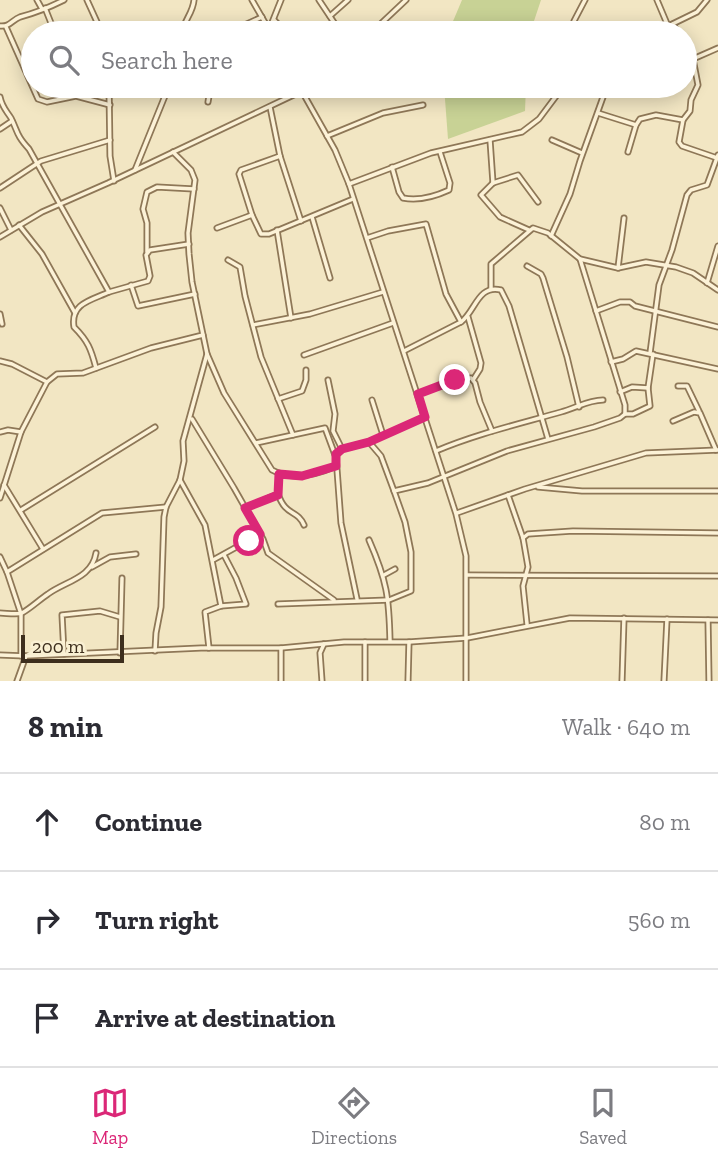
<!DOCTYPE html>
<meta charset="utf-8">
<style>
:root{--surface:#fff;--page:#f2f2f3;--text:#2b2b33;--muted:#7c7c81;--line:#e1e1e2;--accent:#db2777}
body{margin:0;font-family:"Zilla Slab",serif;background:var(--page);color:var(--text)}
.scale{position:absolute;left:21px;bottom:18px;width:103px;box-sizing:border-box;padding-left:7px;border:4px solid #3d2e1d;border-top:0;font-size:19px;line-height:24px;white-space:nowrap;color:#3d2e1d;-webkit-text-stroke:5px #f9f0d3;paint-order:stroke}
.stop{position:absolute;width:21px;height:21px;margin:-16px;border:5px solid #db2777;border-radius:50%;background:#fff}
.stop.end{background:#db2777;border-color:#fff;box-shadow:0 2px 7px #0008}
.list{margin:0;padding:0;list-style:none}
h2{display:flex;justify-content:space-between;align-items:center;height:91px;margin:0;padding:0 28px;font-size:30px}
h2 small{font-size:23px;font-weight:400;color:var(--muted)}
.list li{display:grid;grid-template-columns:46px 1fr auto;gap:21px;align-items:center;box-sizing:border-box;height:98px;padding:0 28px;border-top:2px solid var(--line)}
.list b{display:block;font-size:26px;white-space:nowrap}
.list em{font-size:23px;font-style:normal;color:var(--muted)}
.icon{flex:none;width:38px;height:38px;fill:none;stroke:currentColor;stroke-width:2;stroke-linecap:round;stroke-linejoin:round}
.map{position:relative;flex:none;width:718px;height:681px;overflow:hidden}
.search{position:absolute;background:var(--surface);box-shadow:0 4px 18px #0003;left:21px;right:21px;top:21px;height:77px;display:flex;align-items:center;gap:18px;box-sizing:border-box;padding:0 24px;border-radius:38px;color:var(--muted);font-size:26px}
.sheet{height:385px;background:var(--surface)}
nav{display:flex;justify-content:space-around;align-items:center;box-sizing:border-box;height:98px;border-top:2px solid var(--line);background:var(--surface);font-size:19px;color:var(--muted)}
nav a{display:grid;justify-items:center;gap:4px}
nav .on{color:var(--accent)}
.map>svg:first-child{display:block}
.green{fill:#c8d295}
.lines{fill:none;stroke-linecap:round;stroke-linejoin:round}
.minor-casing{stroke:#8e7757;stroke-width:7}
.minor{stroke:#fcf2d7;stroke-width:3.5}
.route{stroke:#db2777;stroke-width:9}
</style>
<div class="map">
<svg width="718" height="681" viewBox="0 0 718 681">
<rect width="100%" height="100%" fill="#f2e6c3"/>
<g class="green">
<polygon points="462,0 541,0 530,33 448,33"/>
<polygon points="444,86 526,86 525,111 448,139"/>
</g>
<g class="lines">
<g class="minor-casing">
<g id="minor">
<polyline points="37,0 42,9"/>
<polyline points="87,0 102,33"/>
<polyline points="252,0 271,33"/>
<polyline points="319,0 341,33"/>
<polyline points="657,0 668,26"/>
<polyline points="45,8 55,33"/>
<polyline points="330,16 348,0"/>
<polyline points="274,20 287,33"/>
<polyline points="673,24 678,33"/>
<path d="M0,26C10,27 12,20 20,17C35,13 50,7 64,0"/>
<polyline points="6,27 38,99 47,102 76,96 110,105"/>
<polyline points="269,30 281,0"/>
<path d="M182,33C184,20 193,13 194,0"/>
<polyline points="227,33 262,17"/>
<polyline points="371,33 406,0"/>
<polyline points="572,33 574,21 585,0"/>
<polyline points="654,33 697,12 707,0"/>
<polyline points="693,59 718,48"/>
<polyline points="109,86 110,156 114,181"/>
<polyline points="299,86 335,150 349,184 456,514 466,556 466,681"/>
<polyline points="341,86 345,86"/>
<path d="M0,97C2,107 6,110 11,118C18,132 16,135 29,149L109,292C92,300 70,303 74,327C88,341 91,349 96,368"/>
<polyline points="208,102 209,96 218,86"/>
<polyline points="270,107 280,156 301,221"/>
<polyline points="598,113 636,125"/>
<polyline points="683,120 679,142 682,146 717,158"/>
<polyline points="0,129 12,121"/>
<polyline points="327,136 383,113 423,105"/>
<polyline points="490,140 493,183"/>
<polyline points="552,140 582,153"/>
<polyline points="628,152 636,125 640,119 656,115 683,120 690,111 691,100 698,85 693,59 685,47"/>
<polyline points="280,156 241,170 239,174 252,215 261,234 269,234 353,199"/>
<path d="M392,167L399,192L403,198C418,201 436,196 449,190L450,183L440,152"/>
<polyline points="135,170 169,86"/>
<polyline points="349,184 431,153 522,132 539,119 557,95 560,86"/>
<polyline points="0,188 41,161 110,140"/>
<polyline points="0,208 11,230"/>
<polyline points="312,217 330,278"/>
<polyline points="19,225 42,254 75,313"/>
<polyline points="217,228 252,215"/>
<polyline points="277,230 291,318"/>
<polyline points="529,230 500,217 481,195 493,183 518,175 538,202"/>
<polyline points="551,236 570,194 580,161 607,86"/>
<polyline points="0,237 42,212 108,183 302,91"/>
<polyline points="367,238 388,231 426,224 446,294 461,322"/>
<polyline points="147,252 147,223 143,209 147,192 157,187 194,189"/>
<polyline points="580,259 625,405 625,414"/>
<polyline points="228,260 240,267 245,296 261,357 293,435"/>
<polyline points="527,266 541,274 543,278 567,357 579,407"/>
<polyline points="618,268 624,218"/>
<polyline points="707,283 718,246"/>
<polyline points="131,285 138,306 195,294"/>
<polyline points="491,289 491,264 533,228 548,233 580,259 618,268 646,262 676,267 693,273 718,290"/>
<polyline points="109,292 148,281 150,276 146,255 150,250 189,244"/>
<polyline points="596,311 620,302 630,302 635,306 718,327"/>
<polyline points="0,314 2,324"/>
<polyline points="468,317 481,363 480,369 473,380"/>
<polyline points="253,325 310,314 383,292"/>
<path d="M404,351L461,322C475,312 478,284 501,290L509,306L548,439"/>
<polyline points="650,353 659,285 672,250 687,195 691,190 707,185 718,155"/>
<path d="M207,354L224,393L272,470C292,481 316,475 336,466"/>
<polyline points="304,355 393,323"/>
<polyline points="0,361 12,364 47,382"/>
<polyline points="611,362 623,359 636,351 718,369"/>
<polyline points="328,380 335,414 333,431 342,449"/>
<polyline points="678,386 687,386 699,411"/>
<polyline points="620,392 632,387 648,388 653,354"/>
<polyline points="418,394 455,380 471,378 475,383 480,402 492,431"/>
<polyline points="278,399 302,391 306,380 306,370"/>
<polyline points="372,400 383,435"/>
<polyline points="192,419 234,488 263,539 268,553 334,600"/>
<polyline points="673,421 694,412 700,413 716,450"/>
<polyline points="0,432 8,430 21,432"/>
<polyline points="369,442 381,456 394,491"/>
<polyline points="256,443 325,428 335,455"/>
<path d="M436,451C476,434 519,424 561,412C576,408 588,400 603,400"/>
<polyline points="180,480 205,525 221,606"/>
<polyline points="4,485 43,549"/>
<polyline points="538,487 582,491 718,491"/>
<path d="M278,494C286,517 297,509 304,525"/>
<polyline points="508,495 523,538"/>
<polyline points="0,498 21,432 47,382 57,374 83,373 151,348 203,335"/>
<polyline points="245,508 278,494 279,474"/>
<polyline points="21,510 155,427"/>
<polyline points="457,513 525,489 646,453 718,450"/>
<path d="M369,540C387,581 389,597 390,641"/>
<polyline points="0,557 7,572"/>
<polyline points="213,560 260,534"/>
<polyline points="92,567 110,557 136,554"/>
<polyline points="384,575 395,569"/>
<polyline points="467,575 718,576"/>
<polyline points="357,599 341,523 336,456 342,449 369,442 425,417"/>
<polyline points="278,604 389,600 411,591 411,552 405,522 394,491 428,483 507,451 594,427 620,418 625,414 633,414 650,406 648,388"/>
<path d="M0,613C6,613 17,615 22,613C31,608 39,600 48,594C66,581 92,578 96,553"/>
<polyline points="708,620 709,681"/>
<polyline points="527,624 523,586 528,567 523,538 528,534 573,531 718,533"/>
<polyline points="365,642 365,681"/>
<polyline points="209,648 205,612 221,606 246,604 236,578 224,555"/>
<polyline points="281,648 281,681"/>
<polyline points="155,651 156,633 161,607 164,517 166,507 180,480 184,461 183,441 207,354 192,282 189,254 188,233 195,180 191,170 173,152"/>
<polyline points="120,653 122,578"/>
<polyline points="64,654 62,615 100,611 120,617"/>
<polyline points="0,655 26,656 201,648 281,648 344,642 409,642 467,638 570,618 718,620"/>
<polyline points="21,656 21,614 7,572 102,513 166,507"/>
<polyline points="17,681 26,656"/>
<polyline points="322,681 320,653 324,644"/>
<polyline points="408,681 409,642"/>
<polyline points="622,681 624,618"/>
<polyline points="664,681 667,619"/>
</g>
</g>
<use href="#minor" class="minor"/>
</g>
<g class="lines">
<polyline class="route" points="249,541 260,534 245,508 278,495 279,474 302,476 336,466 336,454 342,449 369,442 425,417 418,394 455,380"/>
</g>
</svg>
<div class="scale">200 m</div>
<div class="stop" style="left:249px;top:541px"></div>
<div class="stop end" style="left:455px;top:380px"></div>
<div class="search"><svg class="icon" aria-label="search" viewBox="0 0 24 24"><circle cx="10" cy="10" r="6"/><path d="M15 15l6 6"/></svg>Search here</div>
</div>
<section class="sheet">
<h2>8 min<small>Walk · 640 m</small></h2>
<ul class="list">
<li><svg class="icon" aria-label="ahead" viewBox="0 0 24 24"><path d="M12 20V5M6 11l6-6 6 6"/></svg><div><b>Continue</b></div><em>80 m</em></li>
<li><svg class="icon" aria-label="right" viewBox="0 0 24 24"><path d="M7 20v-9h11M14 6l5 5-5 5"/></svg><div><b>Turn right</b></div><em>560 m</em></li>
<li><svg class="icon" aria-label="arrive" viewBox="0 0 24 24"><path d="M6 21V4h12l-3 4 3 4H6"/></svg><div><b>Arrive at destination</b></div></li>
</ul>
</section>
<nav>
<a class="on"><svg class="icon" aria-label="map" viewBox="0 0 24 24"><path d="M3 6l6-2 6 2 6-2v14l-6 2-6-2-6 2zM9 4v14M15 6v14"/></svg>Map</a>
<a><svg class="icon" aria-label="directions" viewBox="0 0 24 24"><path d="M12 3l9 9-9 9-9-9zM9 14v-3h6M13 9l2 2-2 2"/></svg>Directions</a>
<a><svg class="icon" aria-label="saved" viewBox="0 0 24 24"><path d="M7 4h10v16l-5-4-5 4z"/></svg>Saved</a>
</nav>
